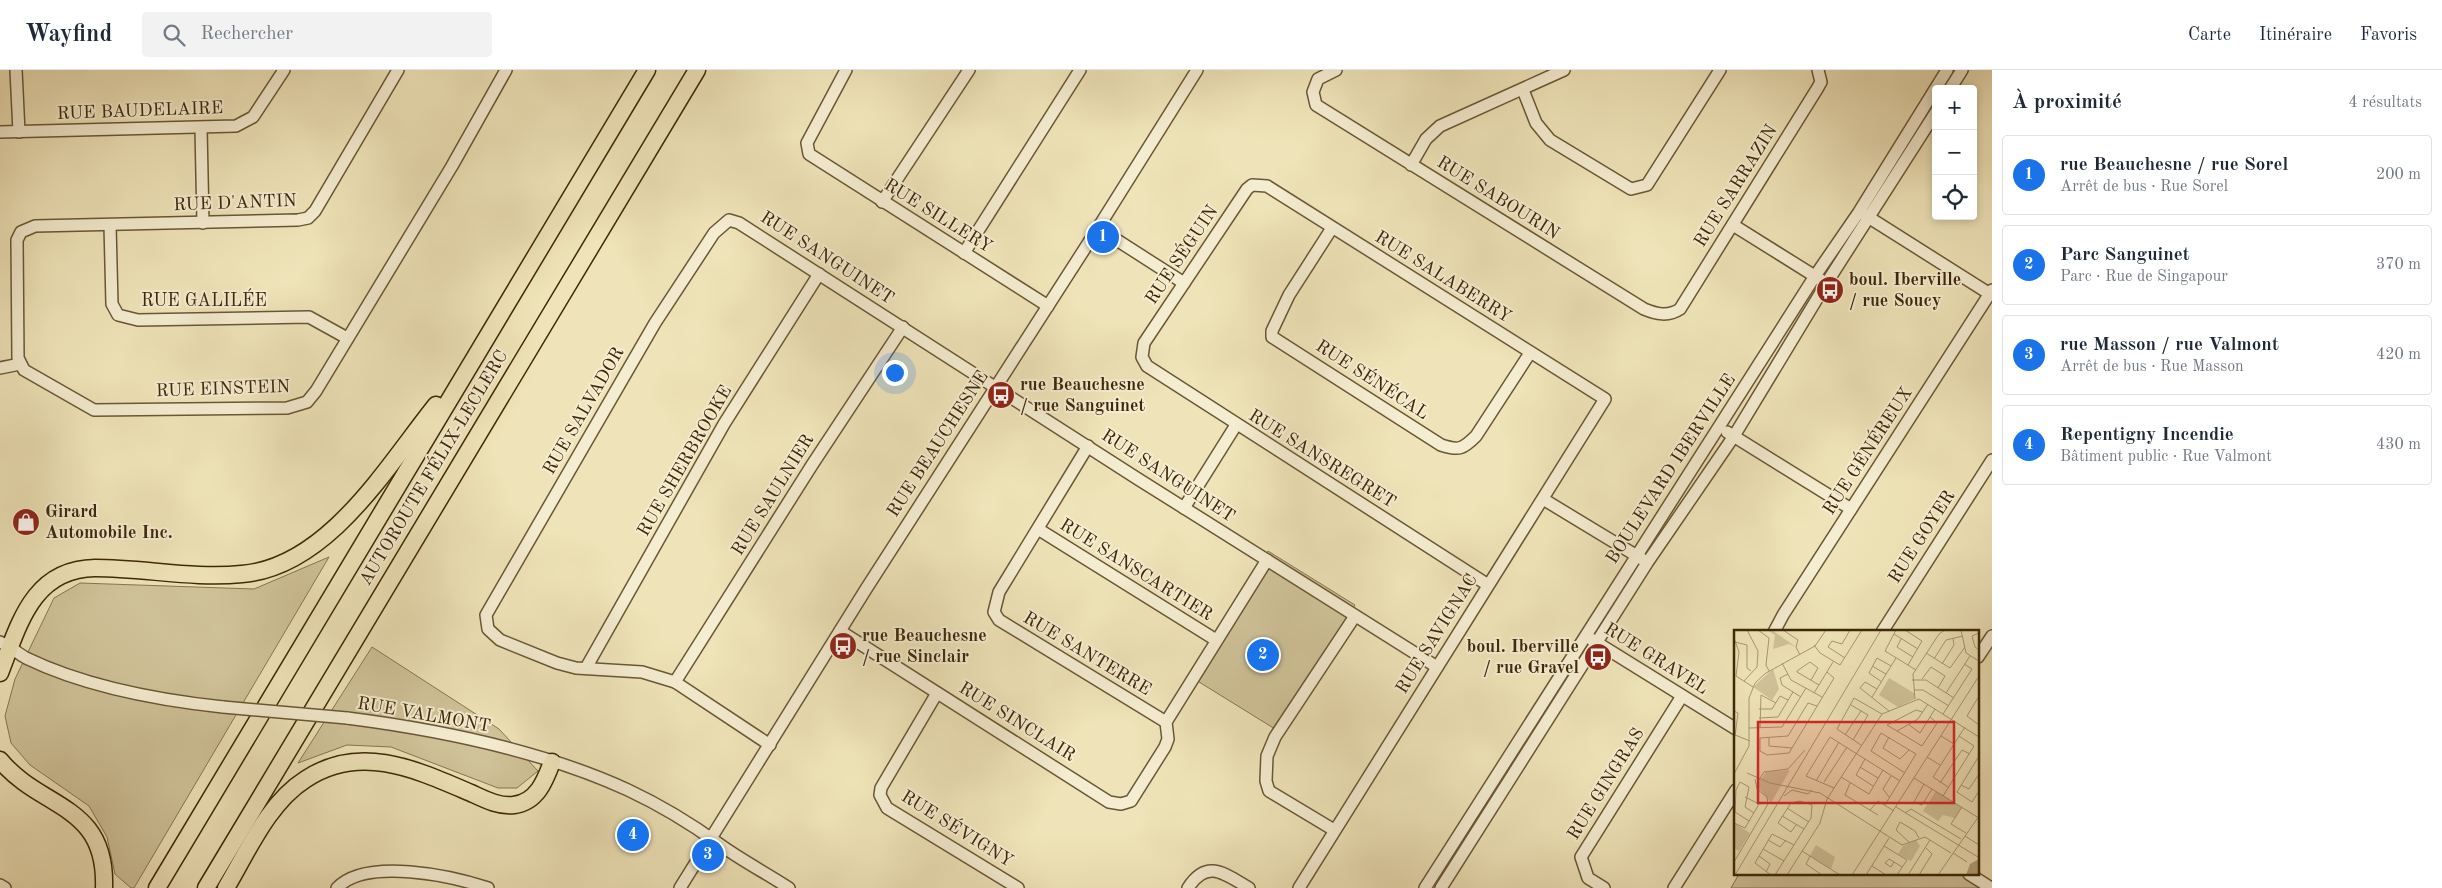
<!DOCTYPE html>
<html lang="fr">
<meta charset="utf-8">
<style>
:root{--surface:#fff;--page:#f2f2f3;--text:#1f2937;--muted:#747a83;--line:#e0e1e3;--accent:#1a73e8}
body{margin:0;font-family:"Old Standard TT",serif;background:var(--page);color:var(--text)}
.controls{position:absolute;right:15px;top:15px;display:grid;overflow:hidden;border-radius:5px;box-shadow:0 2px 8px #0003}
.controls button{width:45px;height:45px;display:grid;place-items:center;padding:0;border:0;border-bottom:1px solid var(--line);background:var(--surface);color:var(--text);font:25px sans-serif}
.you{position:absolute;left:894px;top:302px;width:18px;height:18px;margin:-12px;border:4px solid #fff;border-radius:50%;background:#1a73e8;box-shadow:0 0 0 8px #1a73e833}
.badge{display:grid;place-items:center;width:32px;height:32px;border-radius:50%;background:var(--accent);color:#fff;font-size:16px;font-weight:700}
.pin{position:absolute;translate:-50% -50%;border:2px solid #fff;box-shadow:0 1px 5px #0006}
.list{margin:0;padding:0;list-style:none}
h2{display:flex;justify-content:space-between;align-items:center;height:65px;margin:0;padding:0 20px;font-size:21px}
h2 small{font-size:16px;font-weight:400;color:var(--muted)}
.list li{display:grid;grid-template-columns:32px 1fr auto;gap:15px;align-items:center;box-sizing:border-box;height:80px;margin:0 10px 10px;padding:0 10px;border:1px solid var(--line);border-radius:5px}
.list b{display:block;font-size:19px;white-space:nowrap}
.list p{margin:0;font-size:16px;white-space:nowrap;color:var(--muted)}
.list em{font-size:16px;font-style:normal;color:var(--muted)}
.icon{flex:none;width:28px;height:28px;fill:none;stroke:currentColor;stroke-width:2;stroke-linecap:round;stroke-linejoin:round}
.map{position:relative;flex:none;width:1992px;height:818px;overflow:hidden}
header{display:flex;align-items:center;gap:30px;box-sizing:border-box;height:70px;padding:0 25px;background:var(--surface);border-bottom:1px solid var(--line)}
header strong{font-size:24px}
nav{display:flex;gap:28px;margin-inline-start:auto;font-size:18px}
.search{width:350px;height:45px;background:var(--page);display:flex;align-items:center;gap:12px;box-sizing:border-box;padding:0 18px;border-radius:5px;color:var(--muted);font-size:19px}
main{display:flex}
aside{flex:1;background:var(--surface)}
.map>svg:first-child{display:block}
.green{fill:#d1c49b;stroke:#887652}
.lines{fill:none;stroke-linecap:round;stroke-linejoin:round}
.minor-casing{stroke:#6a5735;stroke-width:14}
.highway-casing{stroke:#3e2809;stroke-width:19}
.minor{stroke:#f5edd2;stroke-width:11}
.highway{stroke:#efe4b9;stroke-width:16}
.minor-bridge-casing{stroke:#6a5735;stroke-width:14;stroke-linecap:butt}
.minor-bridge{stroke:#f5edd2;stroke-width:11}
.labels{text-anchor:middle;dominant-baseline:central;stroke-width:4;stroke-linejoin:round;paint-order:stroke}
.street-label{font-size:18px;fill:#3e2809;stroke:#f5edd2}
.poi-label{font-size:18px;font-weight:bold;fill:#3e2809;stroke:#f5edd2;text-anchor:start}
.inset-road{fill:none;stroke:#a89973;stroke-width:1}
.view{fill:#d62828;fill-opacity:0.15;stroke:#d62828;stroke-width:2.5}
.inset-edge{fill:none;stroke:#3e2809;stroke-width:2.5}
</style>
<header>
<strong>Wayfind</strong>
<div class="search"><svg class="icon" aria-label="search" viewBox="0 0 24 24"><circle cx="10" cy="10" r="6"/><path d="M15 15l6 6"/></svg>Rechercher</div>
<nav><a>Carte</a><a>Itinéraire</a><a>Favoris</a></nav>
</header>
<main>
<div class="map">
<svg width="1992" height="818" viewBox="0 0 1992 818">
<rect width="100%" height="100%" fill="#efe4b9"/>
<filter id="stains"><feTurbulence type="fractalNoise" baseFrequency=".004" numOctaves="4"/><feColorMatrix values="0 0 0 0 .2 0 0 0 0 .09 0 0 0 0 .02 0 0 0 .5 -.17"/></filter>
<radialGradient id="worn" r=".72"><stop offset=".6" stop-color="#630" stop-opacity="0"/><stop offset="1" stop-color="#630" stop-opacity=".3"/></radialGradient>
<g class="green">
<polygon points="1268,481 1355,535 1275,659 1191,607"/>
<polygon points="329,487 134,818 131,818 115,804 107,767 89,736 30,695 11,673 5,646 15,609 54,528 80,513 254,519"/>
<polygon points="372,577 499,659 538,701 517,718 498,718 391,677 347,675 298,693"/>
<polygon points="1739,804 1969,804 1991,818 1731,818"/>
</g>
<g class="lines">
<g class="minor-casing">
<g id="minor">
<polyline points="16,0 19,62"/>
<polyline points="398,0 315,141 308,148 298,150 35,156 21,162 17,170 18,288 24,300 94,340 287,338 307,332 316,321 452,96 506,0"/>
<polyline points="846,0 807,73 809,84 1048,236"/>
<path d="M1336,0L1318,9L1313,22L1316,35L1644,239C1656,244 1668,247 1680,239L1817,19L1821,12L1818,0"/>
<polyline points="1950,19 1962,0"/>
<polyline points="1523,20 1536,53 1550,70 1631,119 1647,115 1720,0"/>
<polyline points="201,58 203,153"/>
<polyline points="0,62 236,56 253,47 284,0"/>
<polyline points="1411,95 1426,69 1440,56 1564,0"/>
<polyline points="882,132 969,0"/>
<polyline points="1865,145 1990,224"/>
<polyline points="110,155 112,234 118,245 138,250 309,247 347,268"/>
<polyline points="1733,155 1821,210"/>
<polyline points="1098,158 1184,213"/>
<path d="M1332,158L1289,225L1272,261V267L1441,375C1459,381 1463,379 1476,366L1530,283"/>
<polyline points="964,183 1080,0"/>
<polyline points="0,298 20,294"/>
<polyline points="1727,362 1851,439"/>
<polyline points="1088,376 999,522 994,542 999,550 1166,652"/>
<polyline points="1543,429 1642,489"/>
<polyline points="1184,438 1236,355"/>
<polyline points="1038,459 1216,570"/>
<polyline points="840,561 1109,732 1121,734 1131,731 1165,677 1168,669 1166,652 1267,490"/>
<polyline points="1774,562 1783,545 1992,220"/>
<polyline points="1882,562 1992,390"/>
<polyline points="1591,569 1736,659"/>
<path d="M0,572C10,576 17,583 26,588C86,617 157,630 223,637"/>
<polyline points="1978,587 1992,566"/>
<polyline points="586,598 724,354 819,204"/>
<polyline points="675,612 812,395 903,257"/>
<polyline points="937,623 881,718 880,725 887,738 1018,818"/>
<path d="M347,648C441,660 541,680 628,720C660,735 690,753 719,774C741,790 766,803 789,818"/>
<polyline points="770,675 675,612 642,602 576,598 557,593 500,570 488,559 486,545 655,253 714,163 729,150 739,153 1138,409 1437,597"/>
<polyline points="1334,760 1269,721 1266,711 1267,686 1275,667 1355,546"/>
<polyline points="1969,804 1991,818"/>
<polyline points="0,815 5,818"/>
<path d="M337,818C366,787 452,806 488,818"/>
<polyline points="680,818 866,519 1098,158 1197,0"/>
<path d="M1188,818C1207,788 1225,804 1249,818"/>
<polyline points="1299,818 1605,329 1267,116 1252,115 1247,119 1144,273 1142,287 1147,296 1488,515"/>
<polyline points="1425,818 1815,206 1859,142 1947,0"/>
<polyline points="1441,818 1647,493 1734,366 1826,214 1936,42"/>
<polyline points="1604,818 1588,808 1581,787 1682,626"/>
<polyline points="1674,818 1736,720"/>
</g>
</g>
<g class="highway-casing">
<g id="highway">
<path d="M0,603C19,555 32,499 95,498C144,498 194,509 242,504C328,497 387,396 436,335"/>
<path d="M0,690C41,740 107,733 104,818"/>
<polyline points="157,818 647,0"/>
<polyline points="206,818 697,0"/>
<path d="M226,818C248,781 268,733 306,709C361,673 417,700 471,723C484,729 499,737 514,735C537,732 545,711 552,692"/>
</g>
</g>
<use href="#minor" class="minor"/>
<use href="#highway" class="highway"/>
<g class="minor-bridge-casing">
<polyline id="minor-bridge" points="223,637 347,648"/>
</g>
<use href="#minor-bridge" class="minor-bridge"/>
</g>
<defs>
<g id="bus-disc" transform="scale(1.4375)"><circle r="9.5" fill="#8f2418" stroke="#f5edd2"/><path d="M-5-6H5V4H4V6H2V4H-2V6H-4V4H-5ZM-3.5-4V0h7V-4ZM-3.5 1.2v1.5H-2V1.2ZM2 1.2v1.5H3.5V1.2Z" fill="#fff"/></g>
<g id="shop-disc" transform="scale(1.4375)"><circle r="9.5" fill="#8f2418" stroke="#f5edd2"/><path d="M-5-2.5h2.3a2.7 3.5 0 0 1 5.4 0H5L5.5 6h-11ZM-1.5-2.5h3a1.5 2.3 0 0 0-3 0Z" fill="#fff"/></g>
</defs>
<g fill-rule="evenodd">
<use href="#bus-disc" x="1830" y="220"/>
<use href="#bus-disc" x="1001" y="325"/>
<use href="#shop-disc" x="26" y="452"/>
<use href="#bus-disc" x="843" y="576"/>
<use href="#bus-disc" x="1598" y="587"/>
</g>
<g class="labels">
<g class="street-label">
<text transform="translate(140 41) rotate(-2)">RUE BAUDELAIRE</text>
<text transform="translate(1736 116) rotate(-58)">RUE SARRAZIN</text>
<text transform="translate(1498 128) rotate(32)">RUE SABOURIN</text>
<text transform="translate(235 133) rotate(-2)">RUE D'ANTIN</text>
<text transform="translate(938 146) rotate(32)">RUE SILLERY</text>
<text transform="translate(1182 185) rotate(-56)">RUE SÉGUIN</text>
<text transform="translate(827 188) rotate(33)">RUE SANGUINET</text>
<text transform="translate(1443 207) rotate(32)">RUE SALABERRY</text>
<text x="204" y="231">RUE GALILÉE</text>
<text transform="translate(1372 310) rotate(33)">RUE SÉNÉCAL</text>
<text transform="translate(223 319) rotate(-2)">RUE EINSTEIN</text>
<text transform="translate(584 341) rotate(-60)">RUE SALVADOR</text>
<text transform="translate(938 374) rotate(-57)">RUE BEAUCHESNE</text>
<text transform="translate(1868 381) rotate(-57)">RUE GÉNÉREUX</text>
<text transform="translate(1322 389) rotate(32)">RUE SANSREGRET</text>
<text transform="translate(685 391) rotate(-60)">RUE SHERBROOKE</text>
<text transform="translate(434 398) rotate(-59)">AUTOROUTE FÉLIX-LECLERC</text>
<text transform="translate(1671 399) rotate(-57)">BOULEVARD IBERVILLE</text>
<text transform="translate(1168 406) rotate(33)">RUE SANGUINET</text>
<text transform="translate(773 425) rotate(-58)">RUE SAULNIER</text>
<text transform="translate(1922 467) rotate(-57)">RUE GOYER</text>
<text transform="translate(1136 500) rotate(32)">RUE SANSCARTIER</text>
<text transform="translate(1437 564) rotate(-58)">RUE SAVIGNAC</text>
<text transform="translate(1087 584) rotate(31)">RUE SANTERRE</text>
<text transform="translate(1656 589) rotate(32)">RUE GRAVEL</text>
<text transform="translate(424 645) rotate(10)">RUE VALMONT</text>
<text transform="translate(1017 652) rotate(32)">RUE SINCLAIR</text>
<text transform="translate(1606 714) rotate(-58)">RUE GINGRAS</text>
<text transform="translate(957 759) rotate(32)">RUE SÉVIGNY</text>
</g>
<g class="poi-label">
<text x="1849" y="210">boul. Iberville<tspan x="1849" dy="21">/ rue Soucy</tspan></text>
<text x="1020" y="315">rue Beauchesne<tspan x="1020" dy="21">/ rue Sanguinet</tspan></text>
<text x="45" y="442">Girard<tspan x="45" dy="21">Automobile Inc.</tspan></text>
<text x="862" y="566">rue Beauchesne<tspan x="862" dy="21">/ rue Sinclair</tspan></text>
<text x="1579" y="577" text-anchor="end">boul. Iberville<tspan x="1579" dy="21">/ rue Gravel</tspan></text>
</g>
</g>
<g transform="translate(1734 560)">
<rect width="245" height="245" fill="#efe4b9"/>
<path d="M33,0H38L62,17L55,14L39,19L41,5ZM39,39L45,59L38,70L19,57ZM155,48L180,63L181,69L164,77L145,65ZM56,140L37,173L25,158V152L32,142ZM202,161L228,177L221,188L209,185L204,191L189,181ZM0,193L16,203L5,221L0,218ZM182,210L186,216L177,231L164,224L169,216ZM82,215L101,227L97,239L76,226Z" fill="#d1c49b"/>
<path d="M245,229V245H232L236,234Z" fill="#b3a47d"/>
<path class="inset-road" d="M24,0L35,8L32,35L35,41M49,0L64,10L62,17L66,25M162,0L151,21L182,40M171,0L188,11L174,35M227,0L232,23L245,31M245,3L238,6L241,17L245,20M160,4L184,19M0,8L5,22L2,46L19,57M167,9L163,17L179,27M1,12L13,15V38L17,41M80,15L86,23L106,35L128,0M192,23L216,38L231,17M111,28L94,17L98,11L108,14L116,0M200,29L212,10L229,6M48,33L57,50L88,67M208,34L220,15L219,8M138,36L152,44M54,44L46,48L48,55L67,67M188,49L197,37L211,46L204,58M77,50L84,38L76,32L63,41V42L85,55M178,50H192L220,68M10,51L23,37L24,21L13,0M148,52L135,43L143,28L157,36M143,59L131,52L126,58L155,81M180,60H189L215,76M80,63L99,32M212,63L236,26M245,66L233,86L245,95M138,67L162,28M181,69L179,44L205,4L211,0M117,75L134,85L119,110M83,76L74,73L54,106L26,108V121L33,125L55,123L100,48L93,42M25,79H38L46,66L54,70M0,81L4,83L1,106M188,82L182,80L153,95L188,116L203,93L196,87M209,84L238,39L230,34M25,88L44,87L59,62M174,94L186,103L201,79M15,98L48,97L72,58M26,98L27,65L42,73M163,101L184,89L194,74M1,105L16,111M111,105L127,81M207,106L220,114M35,107V116L58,118M155,107L149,118L166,129L175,120M127,115L103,99L120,68L148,84M245,126L223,162L238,172L245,161M193,127L206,135M131,129L122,145L139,156M126,137L144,148M13,143L36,153L86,163L168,215L191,207L217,223M0,144L15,116V68L21,53L32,43L81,16L92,0M107,147L135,164L149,140M180,148L245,188M82,151L105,112M90,152L113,117M23,153L30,142L54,139L71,120M116,153L111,165L144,185M206,153L228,120L236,124M190,154L180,172L188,175L198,159M227,155L235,159L245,144M214,157L199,147L231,97M100,158L72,146L96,107L166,151M50,166L58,160L74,164L78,160M209,166L240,116L225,106M155,167L149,159L157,146M151,175L182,124L147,103L137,121L171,143M162,177L244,227M228,177L217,194L232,203M53,178L75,192M136,180L144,171L160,181M171,183L177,179L227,209M48,186L70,199M15,191L1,182L2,160L6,152L15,157L11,177L20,183M0,193L11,198L25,174L11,167M231,206L245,215M34,210L46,217L52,210M176,213L162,200L166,192L181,201L185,208M150,216L173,230L163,245M29,219L50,231M68,221L106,245M219,223L233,232M25,226L36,234L32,242M76,226L72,234L88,245M0,232L34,174L33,167L23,159L21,149M160,232L157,237L151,233L155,229L160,232L168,237M138,236L152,245M1,245L147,0M37,245L21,233L38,204L60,215M41,245L77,188L78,175L66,171L57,173L44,193L57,202L62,195M53,245L86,193L93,169L148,84L185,69L245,107M118,245L245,46M132,245L155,208M174,245L196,210M185,245L198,224L192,218M204,245L245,186"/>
<path class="view" d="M24,92H220V173H24Z"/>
<rect width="245" height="245" class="inset-edge"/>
</g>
<rect width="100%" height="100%" filter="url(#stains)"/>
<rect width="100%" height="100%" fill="url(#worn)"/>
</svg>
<div class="controls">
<button>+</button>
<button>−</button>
<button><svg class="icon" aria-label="locate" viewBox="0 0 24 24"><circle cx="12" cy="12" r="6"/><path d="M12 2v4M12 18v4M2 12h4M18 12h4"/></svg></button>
</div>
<div class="you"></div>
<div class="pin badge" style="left:1103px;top:167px">1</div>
<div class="pin badge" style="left:1263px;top:585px">2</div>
<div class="pin badge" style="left:708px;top:785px">3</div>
<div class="pin badge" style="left:633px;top:765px">4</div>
</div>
<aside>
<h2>À proximité<small>4 résultats</small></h2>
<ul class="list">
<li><span class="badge">1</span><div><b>rue Beauchesne / rue Sorel</b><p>Arrêt de bus · Rue Sorel</p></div><em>200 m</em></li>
<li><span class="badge">2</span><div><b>Parc Sanguinet</b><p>Parc · Rue de Singapour</p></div><em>370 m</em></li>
<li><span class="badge">3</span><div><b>rue Masson / rue Valmont</b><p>Arrêt de bus · Rue Masson</p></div><em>420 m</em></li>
<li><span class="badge">4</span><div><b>Repentigny Incendie</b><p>Bâtiment public · Rue Valmont</p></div><em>430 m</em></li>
</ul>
</aside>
</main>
